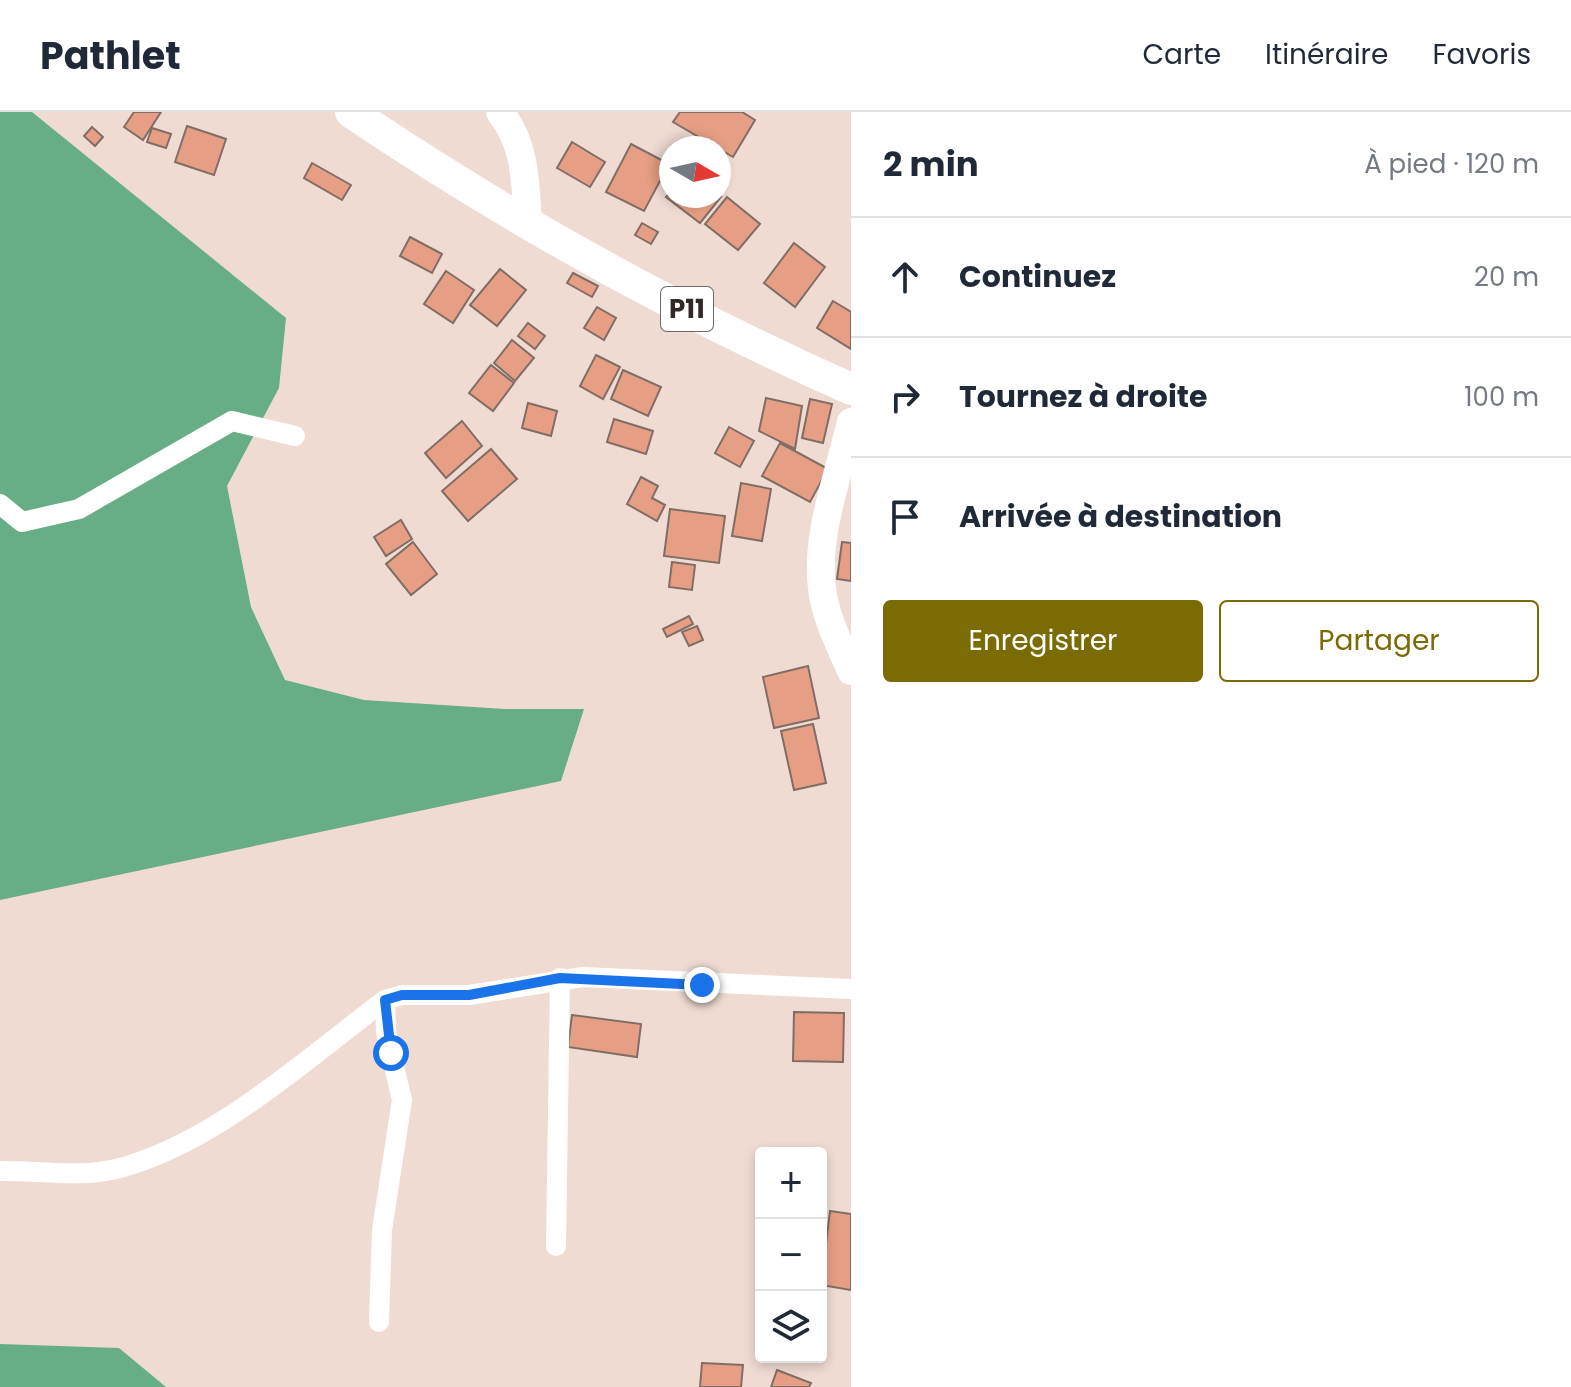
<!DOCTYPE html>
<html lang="fr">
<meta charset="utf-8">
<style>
:root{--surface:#fff;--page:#f6f6f7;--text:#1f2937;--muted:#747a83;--line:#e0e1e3;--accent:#7a6b05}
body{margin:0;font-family:Poppins,sans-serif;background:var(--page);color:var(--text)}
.controls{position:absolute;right:24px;bottom:24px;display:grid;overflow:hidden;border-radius:8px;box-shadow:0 4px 12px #0003}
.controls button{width:72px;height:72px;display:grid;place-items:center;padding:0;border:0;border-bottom:2px solid var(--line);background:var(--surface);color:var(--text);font:40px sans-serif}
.compass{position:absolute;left:659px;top:24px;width:72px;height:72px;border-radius:50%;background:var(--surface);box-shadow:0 4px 12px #0003;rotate:99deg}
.stop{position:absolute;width:24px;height:24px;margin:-18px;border:6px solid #1a73e8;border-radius:50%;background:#fff}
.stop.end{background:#1a73e8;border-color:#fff;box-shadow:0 2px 8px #0008}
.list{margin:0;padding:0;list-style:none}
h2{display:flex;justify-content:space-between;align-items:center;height:104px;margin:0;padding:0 32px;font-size:34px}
h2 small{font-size:26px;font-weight:400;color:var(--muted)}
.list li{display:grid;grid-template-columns:52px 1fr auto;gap:24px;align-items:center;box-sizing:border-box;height:120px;padding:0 32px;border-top:2px solid var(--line)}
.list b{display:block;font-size:30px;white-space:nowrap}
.list em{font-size:26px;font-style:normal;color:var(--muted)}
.actions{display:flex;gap:16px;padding:24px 32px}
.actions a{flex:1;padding:18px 0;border:2px solid var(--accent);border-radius:8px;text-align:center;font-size:28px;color:var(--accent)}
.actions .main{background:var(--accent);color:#fff}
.icon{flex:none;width:44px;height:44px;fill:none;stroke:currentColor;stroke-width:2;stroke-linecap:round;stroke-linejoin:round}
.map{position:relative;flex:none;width:851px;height:1275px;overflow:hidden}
header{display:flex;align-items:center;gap:48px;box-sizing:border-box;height:112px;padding:0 40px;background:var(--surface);border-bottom:2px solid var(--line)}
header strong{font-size:38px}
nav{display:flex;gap:44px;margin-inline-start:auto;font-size:28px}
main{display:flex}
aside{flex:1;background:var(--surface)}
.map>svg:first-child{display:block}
.forest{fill:#67ae86}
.building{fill:#e69f84;stroke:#806e66;stroke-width:2}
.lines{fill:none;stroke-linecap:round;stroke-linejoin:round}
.street{stroke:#fff;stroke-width:20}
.secondary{stroke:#fff;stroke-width:28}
.primary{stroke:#fff;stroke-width:32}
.route{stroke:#1a73e8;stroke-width:10}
.labels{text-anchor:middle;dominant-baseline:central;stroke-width:8;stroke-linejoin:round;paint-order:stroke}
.shield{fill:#fff;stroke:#6f6967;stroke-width:2}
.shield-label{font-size:26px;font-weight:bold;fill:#312926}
</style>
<header>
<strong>Pathlet</strong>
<nav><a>Carte</a><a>Itinéraire</a><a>Favoris</a></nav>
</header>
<main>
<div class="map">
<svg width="851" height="1275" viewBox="0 0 851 1275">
<rect width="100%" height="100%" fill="#f0dbd3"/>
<g class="forest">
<polygon points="0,0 32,0 286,206 279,276 227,374 251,495 285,568 364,588 505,597 584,597 561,669 0,788"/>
<polygon points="0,1232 119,1236 166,1275 0,1275"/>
</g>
<g class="building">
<polygon points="134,0 161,0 143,28 124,15"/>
<polygon points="680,0 742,0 755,8 733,45 673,10"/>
<polygon points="187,14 226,27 214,63 175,50"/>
<polygon points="92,15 103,25 95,34 84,24"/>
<polygon points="152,16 171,22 166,36 147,30"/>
<polygon points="572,30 605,50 590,75 557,56"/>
<polygon points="631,32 669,52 644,99 606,80"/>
<polygon points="312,51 351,73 342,88 304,66"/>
<polygon points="671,79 671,84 721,85 700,111 666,85"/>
<polygon points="727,85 760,112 738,138 705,112"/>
<polygon points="642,111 658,120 651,132 635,123"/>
<polygon points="410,125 442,142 432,161 400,144"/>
<polygon points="794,131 825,155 795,195 764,171"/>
<polygon points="500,157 526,178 497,214 470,193"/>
<polygon points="446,159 474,178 453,211 424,192"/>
<polygon points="573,161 598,174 592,185 567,171"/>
<polygon points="833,189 851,200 851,237 817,216"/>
<polygon points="597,195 616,206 604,228 584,216"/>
<polygon points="528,211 545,224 535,237 518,224"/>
<polygon points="512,228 534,246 515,269 494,251"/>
<polygon points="596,243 620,255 603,287 580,274"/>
<polygon points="491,253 514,271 493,299 469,281"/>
<polygon points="623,258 661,275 648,304 611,287"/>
<polygon points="766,286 802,294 795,337 759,319"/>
<polygon points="810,287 832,292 823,331 802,326"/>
<polygon points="528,291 557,299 551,324 522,316"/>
<polygon points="614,307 653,319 646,342 607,330"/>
<polygon points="462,309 482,334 446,366 425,341"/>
<polygon points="729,315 754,329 740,355 715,341"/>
<polygon points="780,331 828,357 810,390 762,364"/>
<polygon points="491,337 517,367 468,409 442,379"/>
<polygon points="641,365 658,374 652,386 665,393 657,409 627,392"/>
<polygon points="741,371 771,377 762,429 732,424"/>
<polygon points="670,397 725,404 719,451 664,444"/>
<polygon points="401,408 412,427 386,444 374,425"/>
<polygon points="413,430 437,462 411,483 386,452"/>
<polygon points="842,430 851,431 851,469 837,467"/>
<polygon points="672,450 695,453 692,478 669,475"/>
<polygon points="689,504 693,512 667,525 663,517"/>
<polygon points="697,514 703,528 689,534 682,520"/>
<polygon points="808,554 819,606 774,616 763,565"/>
<polygon points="813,612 826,671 794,678 781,619"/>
<polygon points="794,900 844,901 843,950 793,949"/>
<polygon points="572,903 641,912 637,945 568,935"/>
<polygon points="830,1099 851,1102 851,1178 821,1173"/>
<polygon points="702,1251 743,1253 741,1275 700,1275"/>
<polygon points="777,1258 811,1271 809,1275 771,1275"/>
</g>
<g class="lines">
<g class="street">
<polyline points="0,392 22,410 79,397 232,309 295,324"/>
<path d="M0,1059C38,1058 79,1066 116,1057C213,1033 306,947 385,888L402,883H469L583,865L851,877"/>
<polyline points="556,1134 560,866"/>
<polyline points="379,1210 382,1118 402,988 386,920 385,888"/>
</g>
<g class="secondary">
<path d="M500,0C526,33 525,69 528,110"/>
<path d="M851,310C839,362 815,423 822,476C825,505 840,533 851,559"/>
</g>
<path class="primary" d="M351,0C508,106 678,200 851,277"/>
</g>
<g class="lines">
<polyline class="route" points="391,941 385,888 402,883 469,883 560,866 702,873"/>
</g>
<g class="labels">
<rect class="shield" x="661" y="175" width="52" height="44" rx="6"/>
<g class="shield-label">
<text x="687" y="197">P11</text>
</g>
</g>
</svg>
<div class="controls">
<button>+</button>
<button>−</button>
<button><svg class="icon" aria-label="layers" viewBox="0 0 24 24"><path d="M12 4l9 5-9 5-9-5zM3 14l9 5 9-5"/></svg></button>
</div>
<svg class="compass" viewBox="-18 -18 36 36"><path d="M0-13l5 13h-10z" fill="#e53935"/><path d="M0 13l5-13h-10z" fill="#747a83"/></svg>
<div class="stop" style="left:391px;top:941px"></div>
<div class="stop end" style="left:702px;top:873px"></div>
</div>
<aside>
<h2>2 min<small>À pied · 120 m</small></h2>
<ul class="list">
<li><svg class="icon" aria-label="ahead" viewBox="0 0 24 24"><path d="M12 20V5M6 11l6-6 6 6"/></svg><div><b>Continuez</b></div><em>20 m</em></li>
<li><svg class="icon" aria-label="right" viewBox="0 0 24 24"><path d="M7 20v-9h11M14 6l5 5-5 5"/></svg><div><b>Tournez à droite</b></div><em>100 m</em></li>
<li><svg class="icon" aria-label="arrive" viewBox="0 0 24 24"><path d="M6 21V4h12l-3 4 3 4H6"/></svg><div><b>Arrivée à destination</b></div></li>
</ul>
<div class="actions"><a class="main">Enregistrer</a><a>Partager</a></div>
</aside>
</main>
